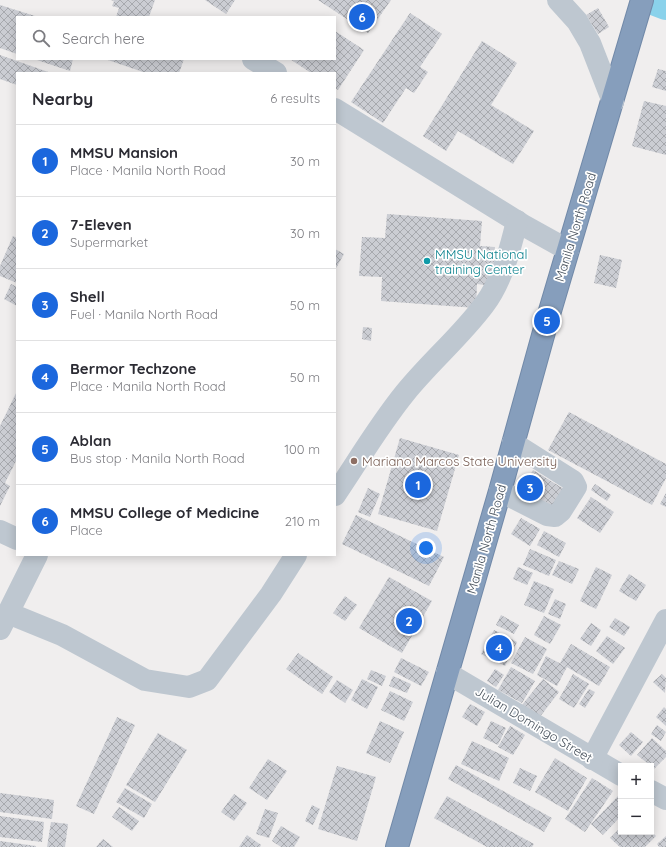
<!DOCTYPE html>
<meta charset="utf-8">
<style>
:root{--surface:#fff;--page:#f7f7f7;--text:#2b2b33;--muted:#7c7c81;--line:#e1e1e2;--accent:#1b67dd}
body{margin:0;font-family:Quicksand,sans-serif;background:var(--page);color:var(--text)}
.controls{position:absolute;right:12px;bottom:12px;display:grid;overflow:hidden;border-radius:0px;box-shadow:0 2px 10px #0003}
.controls button{width:36px;height:36px;display:grid;place-items:center;padding:0;border:0;border-bottom:1px solid var(--line);background:var(--surface);color:var(--text);font:20px sans-serif}
.you{position:absolute;left:426px;top:548px;width:14px;height:14px;margin:-10px;border:3px solid #fff;border-radius:50%;background:#1a73e8;box-shadow:0 0 0 6px #1a73e833}
.badge{display:grid;place-items:center;width:26px;height:26px;border-radius:50%;background:var(--accent);color:#fff;font-size:13px;font-weight:700}
.pin{position:absolute;translate:-50% -50%;border:2px solid #fff;box-shadow:0 1px 4px #0006}
.list{margin:0;padding:0;list-style:none}
h2{display:flex;justify-content:space-between;align-items:center;height:52px;margin:0;padding:0 16px;font-size:17px}
h2 small{font-size:13px;font-weight:400;color:var(--muted)}
.list li{display:grid;grid-template-columns:26px 1fr auto;gap:12px;align-items:center;box-sizing:border-box;height:72px;padding:0 16px;border-top:1px solid var(--line)}
.list b{display:block;font-size:15px;white-space:nowrap}
.list p{margin:0;font-size:13px;white-space:nowrap;color:var(--muted)}
.list em{font-size:13px;font-style:normal;color:var(--muted)}
.icon{flex:none;width:22px;height:22px;fill:none;stroke:currentColor;stroke-width:2;stroke-linecap:round;stroke-linejoin:round}
.map{position:relative;flex:none;width:666px;height:847px;overflow:hidden}
.search{position:absolute;background:var(--surface);box-shadow:0 2px 10px #0003;left:16px;top:16px;width:320px;height:44px;display:flex;align-items:center;gap:10px;box-sizing:border-box;padding:0 14px;border-radius:0px;color:var(--muted);font-size:15px}
.panel{position:absolute;background:var(--surface);box-shadow:0 2px 10px #0003;left:16px;top:72px;width:320px;height:484px;border-radius:0px}
.map>svg:first-child{display:block}
.lines{fill:none;stroke-linecap:round;stroke-linejoin:round}
.river{stroke:#8ad2eb;stroke-width:30}
.building{fill:url(#building-cross-hatch)}
.highway-casing{stroke:#7189a8;stroke-width:24}
.minor{stroke:#bec7d0;stroke-width:22}
.highway{stroke:#869ebc;stroke-width:22}
.culture-dot{fill:#0f9aa8;stroke:#fff;stroke-width:1.5}
.education-dot{fill:#8d6e63;stroke:#fff;stroke-width:1.5}
.labels{text-anchor:middle;dominant-baseline:central;stroke-width:3.5;stroke-linejoin:round;paint-order:stroke}
.street-label{font-size:13px;fill:#46505b;stroke:#fff}
.culture-label{font-size:13px;fill:#0d838f;stroke:#fff;text-anchor:start}
.education-label{font-size:13px;fill:#785e54;stroke:#fff;text-anchor:start}
</style>
<div class="map">
<svg width="666" height="847" viewBox="0 0 666 847">
<defs>
<pattern id="building-cross-hatch" width="8" height="8" patternUnits="userSpaceOnUse"><rect width="8" height="8" fill="#cbcdd3"/><path d="M0 0l8 8M0 8l8-8" fill="none" stroke="#a7a9ae"/></pattern>
</defs>
<rect width="100%" height="100%" fill="#f0eeee"/>
<g class="lines">
<polyline class="river" points="653,0 666,5"/>
</g>
<g class="building">
<polygon points="111,0 155,0 149,17 116,17 119,8 112,6 114,1"/>
<polygon points="205,0 235,0 226,14"/>
<polygon points="318,0 391,0 368,33"/>
<polygon points="0,5 38,17 17,17 17,54 0,48"/>
<polygon points="598,8 609,27 598,34 586,15"/>
<polygon points="410,13 442,34 420,67 428,72 414,93 406,88 383,123 351,102"/>
<polygon points="335,31 364,50 338,90 335,88 335,73 311,73 290,59 335,59"/>
<polygon points="482,41 517,63 491,105 534,131 513,164 458,131 446,151 423,136"/>
<polygon points="0,55 51,73 17,73 17,85 0,79"/>
<polygon points="34,59 73,59 70,71"/>
<polygon points="105,59 184,59 179,73 146,73"/>
<polygon points="658,69 666,71 666,91 652,87"/>
<polygon points="644,101 666,106 666,155 632,146"/>
<polygon points="387,214 482,221 480,246 495,247 492,286 477,284 476,308 381,301 382,277 359,276 362,237 385,238"/>
<polygon points="13,236 17,238 17,283 0,276 0,266"/>
<polygon points="335,249 344,254 335,270"/>
<polygon points="600,255 622,260 616,288 594,283"/>
<polygon points="11,284 17,287 17,306 4,299"/>
<polygon points="363,327 372,328 371,341 362,339"/>
<polygon points="17,391 17,459 5,483 10,486 0,506 0,426"/>
<polygon points="569,412 666,464 666,478 652,505 548,450"/>
<polygon points="400,438 459,455 437,531 378,514"/>
<polygon points="533,470 564,489 551,511 520,492"/>
<polygon points="595,484 611,495 607,501 591,490"/>
<polygon points="368,488 380,494 370,517 358,512"/>
<polygon points="666,493 666,507 660,504"/>
<polygon points="591,497 614,512 600,533 577,518"/>
<polygon points="356,515 444,557 429,586 342,544"/>
<polygon points="521,518 540,529 530,546 511,534"/>
<polygon points="544,531 566,543 559,557 537,545"/>
<polygon points="530,549 556,560 549,576 523,565"/>
<polygon points="559,561 579,569 572,584 552,575"/>
<polygon points="518,567 533,573 527,585 513,579"/>
<polygon points="596,567 612,575 596,609 580,601"/>
<polygon points="629,574 646,585 636,601 619,591"/>
<polygon points="389,577 432,601 402,653 359,628"/>
<polygon points="534,581 554,589 544,613 524,605"/>
<polygon points="345,596 357,605 345,621 333,613"/>
<polygon points="555,599 566,604 560,619 548,614"/>
<polygon points="501,615 519,625 514,634 496,625"/>
<polygon points="544,616 561,625 550,644 534,635"/>
<polygon points="615,618 630,627 624,636 609,627"/>
<polygon points="591,623 601,630 591,646 580,639"/>
<polygon points="494,630 517,642 505,666 481,654"/>
<polygon points="607,636 625,648 613,664 596,651"/>
<polygon points="525,637 547,649 533,674 511,663"/>
<polygon points="571,644 610,667 599,686 560,663"/>
<polygon points="298,653 333,677 322,694 286,669"/>
<polygon points="546,656 567,667 557,686 537,675"/>
<polygon points="401,658 429,672 421,686 394,672"/>
<polygon points="511,667 535,681 522,703 498,690"/>
<polygon points="495,669 504,675 496,687 487,681"/>
<polygon points="371,670 386,676 382,686 367,679"/>
<polygon points="573,674 589,684 574,708 559,699"/>
<polygon points="662,674 666,678 665,693 653,682"/>
<polygon points="393,676 411,684 407,693 389,686"/>
<polygon points="362,679 378,687 367,709 351,700"/>
<polygon points="543,679 559,692 539,718 522,705"/>
<polygon points="337,680 353,690 345,703 329,692"/>
<polygon points="589,689 595,692 585,708 579,704"/>
<polygon points="390,691 413,702 404,721 381,710"/>
<polygon points="470,704 485,712 477,726 462,717"/>
<polygon points="664,707 666,709 666,726 656,717"/>
<polygon points="117,717 135,725 94,814 76,806"/>
<polygon points="380,721 404,732 390,763 366,753"/>
<polygon points="491,721 506,728 498,745 483,738"/>
<polygon points="657,725 666,732 661,741 651,734"/>
<polygon points="510,726 525,735 513,755 498,747"/>
<polygon points="631,732 643,742 631,756 619,745"/>
<polygon points="158,733 187,750 155,802 126,785"/>
<polygon points="652,738 666,751 666,757 653,770 651,766 637,755"/>
<polygon points="472,741 509,758 499,781 461,764"/>
<polygon points="555,758 587,778 568,811 535,792"/>
<polygon points="268,759 287,771 267,800 249,788"/>
<polygon points="456,765 552,818 544,832 448,779"/>
<polygon points="337,766 376,777 357,841 318,829"/>
<polygon points="520,768 537,776 530,791 513,783"/>
<polygon points="592,778 613,791 585,832 565,819"/>
<polygon points="125,788 152,804 144,818 116,802"/>
<polygon points="0,793 54,800 52,819 0,812"/>
<polygon points="621,793 621,816 603,835 591,824"/>
<polygon points="234,794 247,803 234,821 221,812"/>
<polygon points="447,796 534,844 532,847 487,847 434,818"/>
<polygon points="312,805 320,809 313,825 305,821"/>
<polygon points="119,807 139,821 132,831 112,817"/>
<polygon points="265,809 278,813 269,838 256,834"/>
<polygon points="0,816 44,822 42,842 0,837"/>
<polygon points="51,822 68,824 65,847 47,847"/>
<polygon points="281,826 300,837 294,847 281,847 272,841"/>
<polygon points="621,827 621,832 652,832 656,836 645,847 620,847 610,838"/>
<polygon points="247,835 261,845 260,847 239,847"/>
<polygon points="666,836 666,847 659,847 657,844"/>
<polygon points="103,839 113,847 96,847"/>
<polygon points="0,841 36,846 36,847 0,847"/>
</g>
<g class="lines">
<g class="highway-casing">
<polyline id="highway" points="397,847 500,491 547,321 642,0"/>
</g>
<g class="minor">
<polyline points="558,0 577,21 590,43 613,102"/>
<polyline points="253,59 276,73"/>
<polyline points="335,109 523,225 568,250"/>
<polyline points="500,491 547,515 555,516 561,511 576,487 573,481 513,443"/>
<path d="M335,495C358,461 379,425 405,393C430,362 460,337 484,305C502,281 510,250 517,221"/>
<polyline points="0,531 17,539"/>
<polyline points="8,613 62,635 145,680 189,687 207,680 271,594 296,555"/>
<polyline points="0,629 37,555"/>
<polyline points="447,673 621,775"/>
<polyline points="592,759 666,620"/>
<polyline points="651,791 666,799"/>
</g>
<use href="#highway" class="highway"/>
</g>
<circle class="culture-dot" cx="427" cy="261" r="4"/>
<circle class="education-dot" cx="354" cy="461" r="4"/>
<g class="labels">
<g class="street-label">
<text transform="translate(575 227) rotate(-73)">Manila North Road</text>
<text transform="translate(486 539) rotate(-74)">Manila North Road</text>
<text transform="translate(534 724) rotate(31)">Julian Domingo Street</text>
</g>
<g class="culture-label">
<text x="435" y="254">MMSU National<tspan x="435" dy="15">training Center</tspan></text>
</g>
<g class="education-label">
<text x="362" y="461">Mariano Marcos State University</text>
</g>
</g>
</svg>
<div class="controls">
<button>+</button>
<button>−</button>
</div>
<div class="you"></div>
<div class="pin badge" style="left:418px;top:485px">1</div>
<div class="pin badge" style="left:409px;top:621px">2</div>
<div class="pin badge" style="left:530px;top:488px">3</div>
<div class="pin badge" style="left:499px;top:648px">4</div>
<div class="pin badge" style="left:547px;top:321px">5</div>
<div class="pin badge" style="left:362px;top:17px">6</div>
<div class="search"><svg class="icon" aria-label="search" viewBox="0 0 24 24"><circle cx="10" cy="10" r="6"/><path d="M15 15l6 6"/></svg>Search here</div>
<section class="panel">
<h2>Nearby<small>6 results</small></h2>
<ul class="list">
<li><span class="badge">1</span><div><b>MMSU Mansion</b><p>Place · Manila North Road</p></div><em>30 m</em></li>
<li><span class="badge">2</span><div><b>7-Eleven</b><p>Supermarket</p></div><em>30 m</em></li>
<li><span class="badge">3</span><div><b>Shell</b><p>Fuel · Manila North Road</p></div><em>50 m</em></li>
<li><span class="badge">4</span><div><b>Bermor Techzone</b><p>Place · Manila North Road</p></div><em>50 m</em></li>
<li><span class="badge">5</span><div><b>Ablan</b><p>Bus stop · Manila North Road</p></div><em>100 m</em></li>
<li><span class="badge">6</span><div><b>MMSU College of Medicine</b><p>Place</p></div><em>210 m</em></li>
</ul>
</section>
</div>
